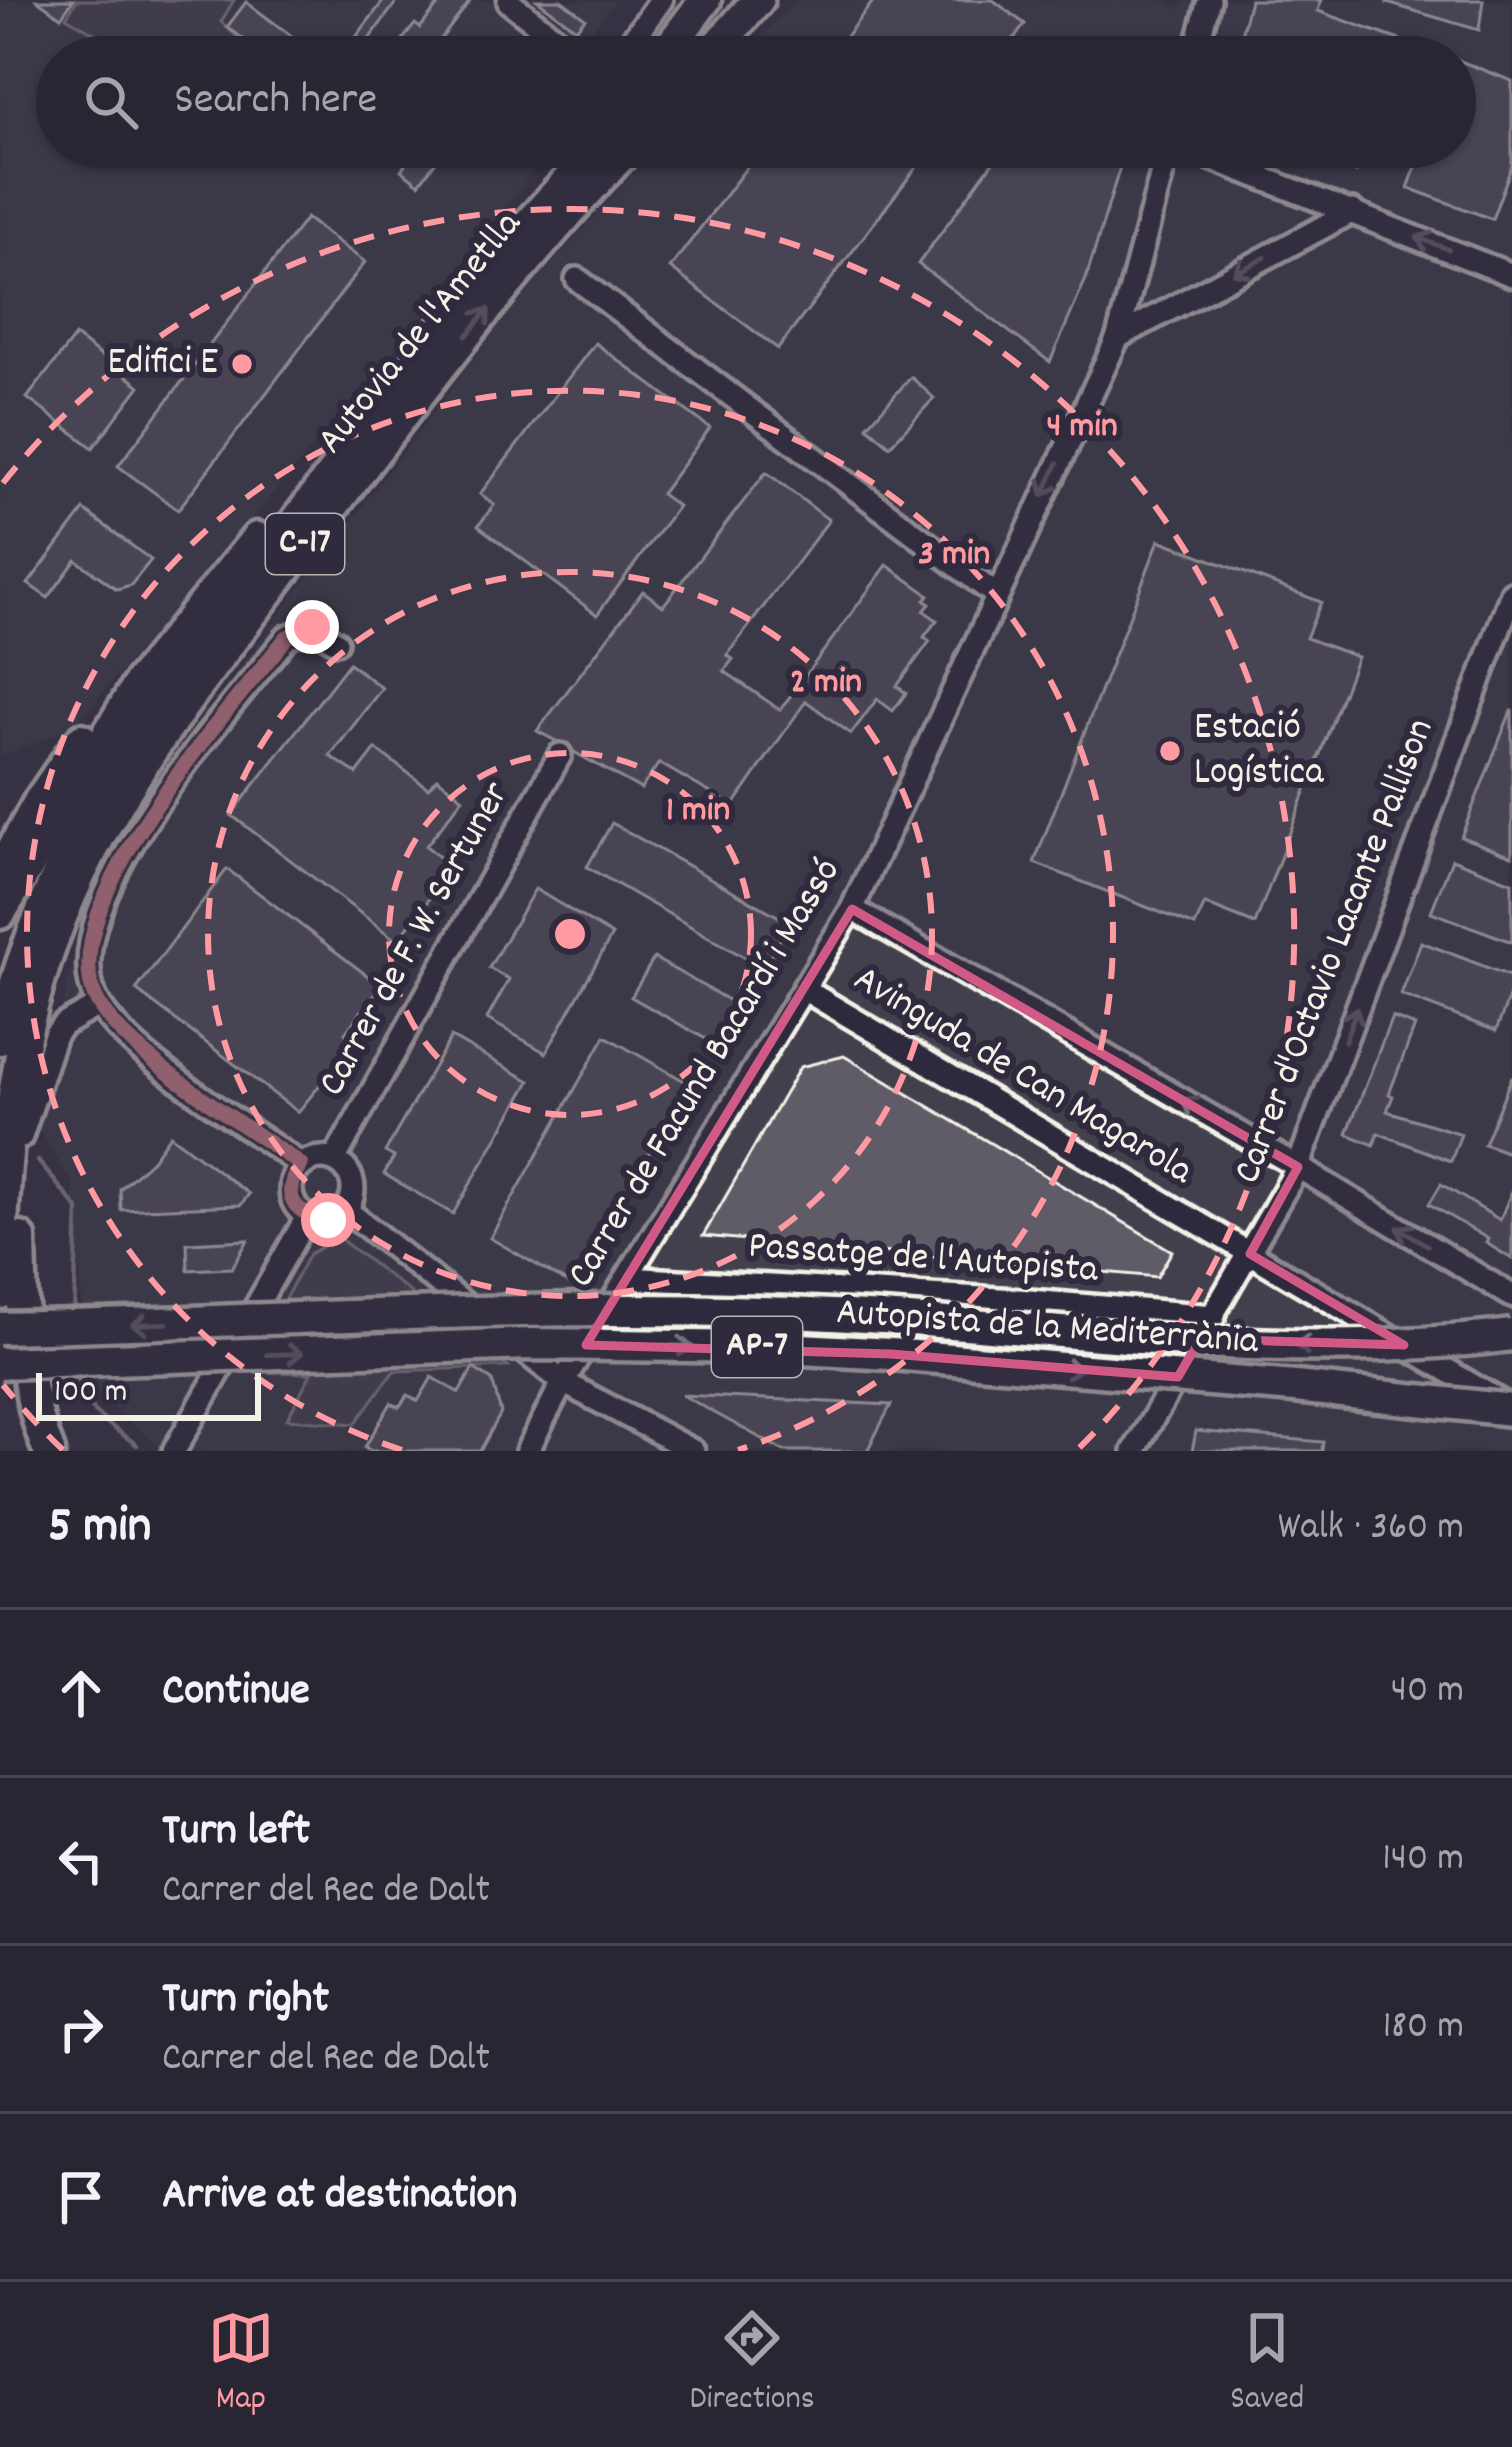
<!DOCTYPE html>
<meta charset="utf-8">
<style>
:root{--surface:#292633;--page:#312e3b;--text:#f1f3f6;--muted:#a5a5ac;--line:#45434e;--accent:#ff9aa2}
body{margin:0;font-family:Dekko,sans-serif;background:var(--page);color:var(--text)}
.scale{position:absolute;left:36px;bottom:30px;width:225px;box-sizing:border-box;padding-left:12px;border:6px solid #f4f1e8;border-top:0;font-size:33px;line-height:42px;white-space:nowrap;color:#f4f1e8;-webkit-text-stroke:9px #2f2a3d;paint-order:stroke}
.stop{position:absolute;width:36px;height:36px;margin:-27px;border:9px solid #ff9aa2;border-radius:50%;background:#fff}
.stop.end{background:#ff9aa2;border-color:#fff;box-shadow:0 3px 12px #0008}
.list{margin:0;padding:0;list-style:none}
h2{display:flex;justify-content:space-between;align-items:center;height:156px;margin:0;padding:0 48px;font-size:51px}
h2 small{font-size:39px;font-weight:400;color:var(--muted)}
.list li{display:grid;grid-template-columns:78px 1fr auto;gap:36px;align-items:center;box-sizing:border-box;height:168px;padding:0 48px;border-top:3px solid var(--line)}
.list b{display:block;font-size:45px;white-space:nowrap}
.list p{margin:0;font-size:39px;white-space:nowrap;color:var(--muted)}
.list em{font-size:39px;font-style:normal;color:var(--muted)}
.icon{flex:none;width:66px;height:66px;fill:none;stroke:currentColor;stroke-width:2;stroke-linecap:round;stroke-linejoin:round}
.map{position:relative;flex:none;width:1512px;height:1451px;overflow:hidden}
.search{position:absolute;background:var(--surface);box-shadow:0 3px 9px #0004;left:36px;right:36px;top:36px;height:132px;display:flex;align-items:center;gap:30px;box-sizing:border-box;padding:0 42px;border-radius:66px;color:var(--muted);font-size:45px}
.sheet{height:828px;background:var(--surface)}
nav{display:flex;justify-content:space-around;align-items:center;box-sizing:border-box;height:168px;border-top:3px solid var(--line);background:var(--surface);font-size:33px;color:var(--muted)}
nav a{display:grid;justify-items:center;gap:6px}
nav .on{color:var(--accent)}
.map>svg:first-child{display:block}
.built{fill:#433f4e}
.green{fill:#504b59;stroke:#a29ea0;stroke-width:3}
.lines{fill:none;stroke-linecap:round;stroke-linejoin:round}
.stream{stroke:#a6a2a4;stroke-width:4.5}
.building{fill:#5f5c67;stroke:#f4f1e8;stroke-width:3}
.minor-casing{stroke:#f4f1e8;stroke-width:30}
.highway-casing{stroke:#f4f1e8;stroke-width:39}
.minor{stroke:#2f2a3d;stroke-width:21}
.highway{stroke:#2f2a3d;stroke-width:30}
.highway-bridge-casing{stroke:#f4f1e8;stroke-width:39;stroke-linecap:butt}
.highway-bridge{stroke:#2f2a3d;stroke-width:30}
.oneway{stroke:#747079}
.route{stroke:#ff9aa2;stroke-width:15}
.marked{fill:none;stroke:#d15985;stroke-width:9;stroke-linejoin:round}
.ring{fill:none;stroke:#ff9aa2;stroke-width:6;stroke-dasharray:21 15}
.poi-dot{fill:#ff9aa2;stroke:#2f2a3d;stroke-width:4.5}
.labels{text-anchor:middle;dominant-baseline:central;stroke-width:12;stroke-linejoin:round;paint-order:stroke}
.shield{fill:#2f2a3d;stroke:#b9b5b5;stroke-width:3}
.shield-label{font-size:36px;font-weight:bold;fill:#f4f1e8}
.street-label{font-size:39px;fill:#f4f1e8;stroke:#2f2a3d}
.poi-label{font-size:39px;fill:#f4f1e8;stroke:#2f2a3d;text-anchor:end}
.centre{fill:#ff9aa2;stroke:#2f2a3d;stroke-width:6}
.ring-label{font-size:36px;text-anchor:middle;font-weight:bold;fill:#ff9aa2;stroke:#2f2a3d;stroke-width:12;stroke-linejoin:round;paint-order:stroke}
</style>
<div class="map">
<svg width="1512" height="1451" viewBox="0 0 1512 1451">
<rect width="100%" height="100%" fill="#373244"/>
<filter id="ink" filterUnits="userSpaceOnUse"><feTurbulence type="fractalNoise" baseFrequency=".00833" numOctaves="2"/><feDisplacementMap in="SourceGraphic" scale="24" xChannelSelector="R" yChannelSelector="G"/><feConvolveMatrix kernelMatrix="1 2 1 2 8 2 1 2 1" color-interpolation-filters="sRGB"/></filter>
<g filter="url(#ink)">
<g class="built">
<polygon points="0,0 615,1 570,57 57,57 57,147 552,147 400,346 73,727 0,757"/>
<polygon points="796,0 1160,0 1180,8 1184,0 1512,0 1512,1451 163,1451 88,1386 73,1185 36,1125 81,924 134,807 516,303 657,147 1455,147 1455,57 742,57"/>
</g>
<g class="green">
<polygon points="77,0 234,0 221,22 255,54 136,57 66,17"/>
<polygon points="339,1238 508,1367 394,1371 355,1424 287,1419 311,1373 246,1372 309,1254"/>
</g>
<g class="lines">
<g class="stream">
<polyline points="38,1161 78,1209 74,1315"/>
<path d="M77,1375C79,1407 112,1427 137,1445"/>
</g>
</g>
<g class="building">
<polygon points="37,0 73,0 61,17"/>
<polygon points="384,0 398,0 356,57 341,57"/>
<polygon points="442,0 471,0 427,57 389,57 415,24 420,28"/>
<polygon points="537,0 561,0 585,18 576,29"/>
<polygon points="874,0 993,0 1025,24 1000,57 830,57"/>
<polygon points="1250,0 1321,0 1318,11 1405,42 1399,57 1235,57"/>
<polygon points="1388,0 1483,0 1479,30 1387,3"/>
<polygon points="246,2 320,57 268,57 227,27"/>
<polygon points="529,37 556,57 514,57"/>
<polygon points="1455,59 1512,81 1512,165 1492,219 1408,188 1423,147 1455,147"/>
<polygon points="418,147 447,147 419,184 401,170"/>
<polygon points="762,147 932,147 778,349 670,268"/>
<polygon points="1004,147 1126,147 1086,279 1050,362 918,264"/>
<polygon points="1296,147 1365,147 1356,172"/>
<polygon points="306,218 365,262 178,510 118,466"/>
<polygon points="75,336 140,386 93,448 27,398"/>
<polygon points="595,343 710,428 661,494 678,506 597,615 478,526 494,505 480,494"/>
<polygon points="911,377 934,398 890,446 867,426"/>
<polygon points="766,472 829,520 727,655 733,659 724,671 780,710 887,565 929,595 925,600 930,604 924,611 937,620 924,637 930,641 897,686 906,693 893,711 877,699 851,734 806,701 733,806 659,763 641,789 574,752 568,743 556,741 537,731 643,591 663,606"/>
<polygon points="84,510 151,560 131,585 117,589 76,560 48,598 28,584"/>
<polygon points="1159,540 1321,602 1306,638 1357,657 1255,924 1205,904 1195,926 1034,863"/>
<polygon points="349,663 382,688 330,756 357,774 376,749 428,788 437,778 463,798 426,846 453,868 397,941 231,815"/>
<polygon points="1511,711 1512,711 1512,856 1461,837"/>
<polygon points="612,823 790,923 763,968 587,867"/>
<polygon points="1452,859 1512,882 1512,942 1431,912"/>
<polygon points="227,869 381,986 345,1033 355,1042 298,1112 136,990"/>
<polygon points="535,889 612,935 546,1053 487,1019 509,979 489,968"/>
<polygon points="1421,942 1512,977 1512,989 1496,1031 1401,995"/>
<polygon points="654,958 742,1008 720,1047 631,997"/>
<polygon points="1392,1017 1415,1026 1389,1094 1393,1096 1387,1111 1461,1134 1451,1161 1378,1133 1374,1145 1347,1134"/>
<polygon points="605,1036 688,1083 575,1287 490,1238"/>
<polygon points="451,1037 530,1081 453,1214 384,1174 394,1157 385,1152"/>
<polygon points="844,1056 1172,1251 1157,1277 703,1236 800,1067"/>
<polygon points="1512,1076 1512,1154 1484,1144"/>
<polygon points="170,1135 249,1194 241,1205 121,1210 120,1189 152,1160"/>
<polygon points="1441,1184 1500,1220 1512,1190 1512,1259 1486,1243 1488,1239 1429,1204"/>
<polygon points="248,1240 232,1268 188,1270 187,1243"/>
<polygon points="473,1368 492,1380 501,1413 480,1451 371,1451 365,1447 391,1403 399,1407 408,1395 418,1401 432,1377 459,1393"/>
<polygon points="682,1395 891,1405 867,1451 784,1451"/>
<polygon points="1196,1431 1323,1442 1322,1451 1192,1451"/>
</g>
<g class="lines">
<g class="minor-casing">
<g id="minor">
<polyline points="509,2 580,57"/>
<polyline points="620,57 661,0"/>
<polyline points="1194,57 1209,0"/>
<polyline points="1182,147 1512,275"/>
<polyline points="577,279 996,595"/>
<polyline points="1118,337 1353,211"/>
<polyline points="852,909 1298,1167 1512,1296"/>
<polyline points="805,990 1506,1405"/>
<polyline points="21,1137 55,1035 63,1025 98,1005"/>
<circle cx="322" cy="1189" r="31"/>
<polyline points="334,1160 560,755"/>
<path d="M301,1165C247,1126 133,1059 100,1006C41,915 232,707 287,637L312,627L336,642"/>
<polyline points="346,1210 563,1382 693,1451"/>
<polyline points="627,1278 1017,1300 1214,1316"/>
<polyline points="174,1451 307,1217"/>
<polyline points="527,1451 563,1382 852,909 1118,337 1169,147"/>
<polyline points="1134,1451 1298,1167 1512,593"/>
</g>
</g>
<g class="highway-casing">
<g id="highway">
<polyline points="662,57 705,0"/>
<polyline points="708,57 758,0"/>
<polyline points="0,872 40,800 82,739"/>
<polyline points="0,913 140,681 257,538"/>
<path d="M0,1039C27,926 77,824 140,728L486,270L599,147"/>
<path d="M20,1238C22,1309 21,1385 49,1451"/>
<path d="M0,1293C2,1170 11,1053 54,936C105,796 202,680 291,562C398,420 506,276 629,147"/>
</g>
</g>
<use href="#minor" class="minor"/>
<use href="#highway" class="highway"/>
<g class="highway-bridge-casing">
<g id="highway-bridge">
<path d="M0,1328C254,1322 507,1304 761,1312C1010,1319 1265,1366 1512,1335"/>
<polyline points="0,1363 531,1344 765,1347 891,1354 1295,1387 1512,1410"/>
</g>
</g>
<use href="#highway-bridge" class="highway-bridge"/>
</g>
<defs><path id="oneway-shaft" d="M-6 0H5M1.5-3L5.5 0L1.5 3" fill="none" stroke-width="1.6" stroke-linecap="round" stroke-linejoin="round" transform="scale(3)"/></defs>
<g class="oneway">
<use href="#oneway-shaft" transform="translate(1432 243) rotate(-158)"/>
<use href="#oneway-shaft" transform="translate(1249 266) rotate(152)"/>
<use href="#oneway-shaft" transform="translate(478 322) rotate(-51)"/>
<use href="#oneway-shaft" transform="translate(1050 480) rotate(115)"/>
<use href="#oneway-shaft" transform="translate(1351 1024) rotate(-70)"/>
<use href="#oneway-shaft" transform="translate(1197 1108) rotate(-150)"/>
<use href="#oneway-shaft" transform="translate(1412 1236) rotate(-149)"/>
<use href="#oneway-shaft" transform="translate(149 1324) rotate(178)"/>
<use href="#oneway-shaft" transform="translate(1312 1345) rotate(-179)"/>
<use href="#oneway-shaft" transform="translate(675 1346) rotate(1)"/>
<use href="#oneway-shaft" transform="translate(285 1354) rotate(-2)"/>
<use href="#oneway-shaft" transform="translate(1064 1368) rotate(5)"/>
</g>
</g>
<g class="lines" filter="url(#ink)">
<path class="route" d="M312,627L287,637C232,707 41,915 100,1006C133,1059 247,1126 301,1165C279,1196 294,1214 328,1220"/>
</g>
<path d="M0 0H1512V1451H0ZM852,909L1298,1167L1250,1254L1404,1345L1200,1339L1178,1377L891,1354L586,1345Z" fill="#373244" fill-opacity=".55" fill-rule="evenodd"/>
<path class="marked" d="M852,909L1298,1167L1250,1254L1404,1345L1200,1339L1178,1377L891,1354L586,1345Z"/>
<g class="ring">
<circle cx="570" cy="934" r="181"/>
<circle cx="570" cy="934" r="362"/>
<path d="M402 1450A543 543 0 1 1 738 1450"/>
<path d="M63 1450A724 724 0 0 1 3 1385M3 483A724 724 0 1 1 1077 1450"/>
</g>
<g class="poi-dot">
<circle cx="242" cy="364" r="12"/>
<circle cx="1170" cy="751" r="12"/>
</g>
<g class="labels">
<g class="shield">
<rect x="266" y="514" width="78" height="60" rx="9"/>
<rect x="712" y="1317" width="90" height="60" rx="9"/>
</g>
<g class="shield-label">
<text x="305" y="544">C-17</text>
<text x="757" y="1347">AP-7</text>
</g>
<g class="street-label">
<text transform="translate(421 334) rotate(-51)">Autovia de l'Ametlla</text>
<text transform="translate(416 940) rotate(-61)">Carrer de F. W. Sertuner</text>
<text transform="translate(1336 952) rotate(-69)">Carrer d'Octavio Lacante Pallison</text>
<text transform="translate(706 1074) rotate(-59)">Carrer de Facund Bacardí i Massó</text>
<text transform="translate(1022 1077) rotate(31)">Avinguda de Can Magarola</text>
<text transform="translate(923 1260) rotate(4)">Passatge de l'Autopista</text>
<text transform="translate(1047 1329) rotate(4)">Autopista de la Mediterrània</text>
</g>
<g class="poi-label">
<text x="218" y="364">Edifici E</text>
<text x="1194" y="729" text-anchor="start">Estació<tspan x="1194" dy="45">Logística</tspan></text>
</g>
</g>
<circle cx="570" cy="934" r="18" class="centre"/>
<g class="ring-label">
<text x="1082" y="435">4 min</text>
<text x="954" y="563">3 min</text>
<text x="826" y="691">2 min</text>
<text x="698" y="819">1 min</text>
</g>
</svg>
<div class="scale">100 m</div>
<div class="stop" style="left:328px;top:1220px"></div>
<div class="stop end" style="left:312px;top:627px"></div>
<div class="search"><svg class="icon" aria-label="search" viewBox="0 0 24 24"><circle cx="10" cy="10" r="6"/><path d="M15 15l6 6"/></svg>Search here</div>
</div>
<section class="sheet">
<h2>5 min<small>Walk · 360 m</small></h2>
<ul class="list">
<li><svg class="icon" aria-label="ahead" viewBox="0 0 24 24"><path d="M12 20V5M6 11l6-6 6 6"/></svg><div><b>Continue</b></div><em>40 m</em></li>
<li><svg class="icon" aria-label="left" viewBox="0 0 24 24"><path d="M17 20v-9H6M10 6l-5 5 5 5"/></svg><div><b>Turn left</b><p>Carrer del Rec de Dalt</p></div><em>140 m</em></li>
<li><svg class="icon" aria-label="right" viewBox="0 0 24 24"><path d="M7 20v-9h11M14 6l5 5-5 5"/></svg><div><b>Turn right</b><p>Carrer del Rec de Dalt</p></div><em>180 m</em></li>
<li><svg class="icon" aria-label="arrive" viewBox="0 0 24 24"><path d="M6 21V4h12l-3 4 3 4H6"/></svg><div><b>Arrive at destination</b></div></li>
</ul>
</section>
<nav>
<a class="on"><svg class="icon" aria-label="map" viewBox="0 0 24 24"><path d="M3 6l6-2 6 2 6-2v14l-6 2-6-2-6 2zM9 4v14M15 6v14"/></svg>Map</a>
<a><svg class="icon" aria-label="directions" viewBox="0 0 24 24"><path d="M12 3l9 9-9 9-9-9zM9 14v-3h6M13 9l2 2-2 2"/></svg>Directions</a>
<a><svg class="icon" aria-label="saved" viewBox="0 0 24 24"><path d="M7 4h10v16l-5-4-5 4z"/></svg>Saved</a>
</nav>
